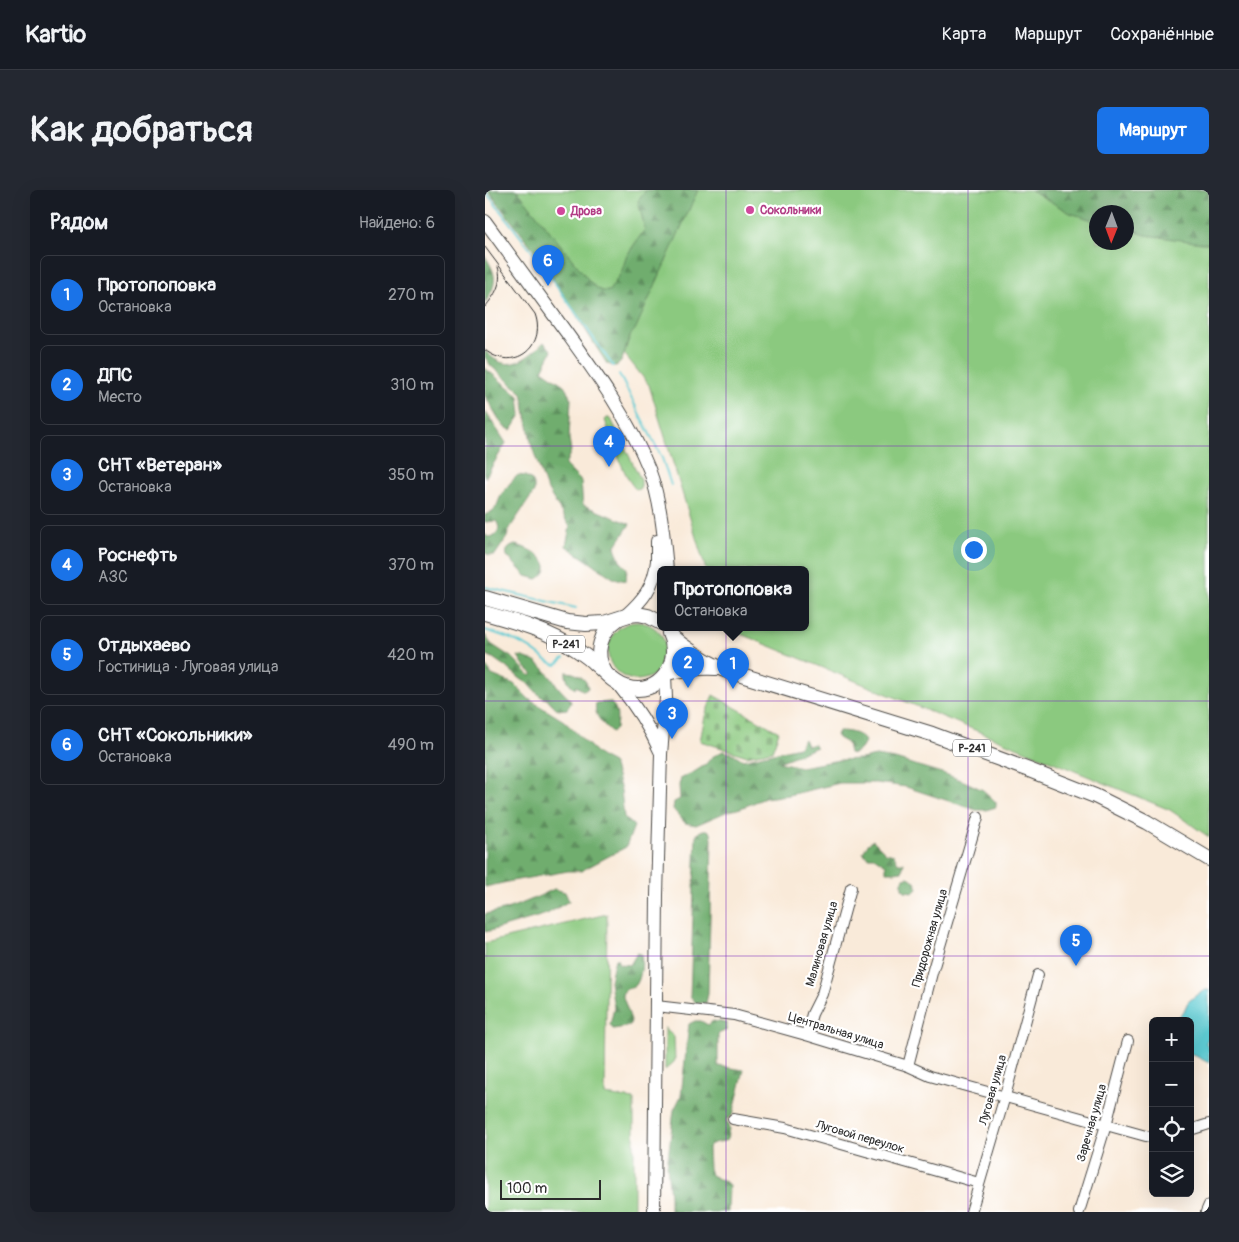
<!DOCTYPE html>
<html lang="ru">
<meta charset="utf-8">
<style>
:root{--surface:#171b24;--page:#242831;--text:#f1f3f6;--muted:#9ea1a6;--line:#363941;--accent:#1a73e8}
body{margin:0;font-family:Pangolin,sans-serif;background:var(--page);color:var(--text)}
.controls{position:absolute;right:15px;bottom:15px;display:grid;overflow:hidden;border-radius:8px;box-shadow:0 5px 20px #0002}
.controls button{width:45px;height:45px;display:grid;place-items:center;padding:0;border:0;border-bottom:1px solid var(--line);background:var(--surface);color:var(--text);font:25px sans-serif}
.compass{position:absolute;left:604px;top:15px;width:45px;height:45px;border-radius:50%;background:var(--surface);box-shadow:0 5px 20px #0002;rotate:181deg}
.scale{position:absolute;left:15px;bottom:12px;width:101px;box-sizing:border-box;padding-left:5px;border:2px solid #2b2b2b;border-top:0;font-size:14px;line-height:18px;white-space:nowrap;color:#2b2b2b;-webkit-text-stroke:4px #fff;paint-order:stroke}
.you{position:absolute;left:488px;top:359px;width:18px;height:18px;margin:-12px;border:4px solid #fff;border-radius:50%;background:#1a73e8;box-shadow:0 0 0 8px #1a73e833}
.badge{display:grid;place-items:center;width:32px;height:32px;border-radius:50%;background:var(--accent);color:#fff;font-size:16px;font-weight:700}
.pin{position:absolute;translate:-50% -41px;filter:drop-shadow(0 1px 2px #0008)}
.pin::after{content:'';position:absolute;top:26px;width:18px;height:15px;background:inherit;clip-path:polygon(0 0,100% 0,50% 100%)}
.popup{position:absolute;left:172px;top:376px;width:152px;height:65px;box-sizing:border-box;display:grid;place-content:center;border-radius:8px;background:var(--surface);filter:drop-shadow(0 1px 4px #0005);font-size:16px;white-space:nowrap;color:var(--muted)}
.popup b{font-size:19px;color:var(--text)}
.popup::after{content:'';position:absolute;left:50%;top:100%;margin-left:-10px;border:10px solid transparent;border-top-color:var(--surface)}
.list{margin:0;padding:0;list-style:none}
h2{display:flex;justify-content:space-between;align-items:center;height:65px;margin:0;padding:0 20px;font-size:21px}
h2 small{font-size:16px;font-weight:400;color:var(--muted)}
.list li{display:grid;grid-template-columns:32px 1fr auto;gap:15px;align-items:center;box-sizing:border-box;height:80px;margin:0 10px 10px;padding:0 10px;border:1px solid var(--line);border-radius:8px}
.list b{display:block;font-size:19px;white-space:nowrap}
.list p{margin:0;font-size:16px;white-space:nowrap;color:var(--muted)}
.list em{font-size:16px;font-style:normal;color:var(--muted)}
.icon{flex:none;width:28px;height:28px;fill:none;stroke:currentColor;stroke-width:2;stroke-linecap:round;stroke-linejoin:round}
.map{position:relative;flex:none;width:724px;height:1022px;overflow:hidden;border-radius:8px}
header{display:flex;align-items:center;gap:30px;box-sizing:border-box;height:70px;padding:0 25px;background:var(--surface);border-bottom:1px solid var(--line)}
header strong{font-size:24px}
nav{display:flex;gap:28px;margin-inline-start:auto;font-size:18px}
.intro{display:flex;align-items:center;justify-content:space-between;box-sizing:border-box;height:120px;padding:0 30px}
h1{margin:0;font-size:35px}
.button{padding:12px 22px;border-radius:8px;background:var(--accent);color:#fff;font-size:18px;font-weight:700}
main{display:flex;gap:30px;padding:0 30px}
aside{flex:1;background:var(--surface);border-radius:8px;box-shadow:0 5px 20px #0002}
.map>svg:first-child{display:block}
.green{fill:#8bc97f;stroke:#5b7a55;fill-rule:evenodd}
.forest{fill:url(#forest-firs);stroke:#4e6c4c}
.cemetery{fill:url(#cemetery-stones);stroke:#5b7a55}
.water{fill:#5dcad2;stroke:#447a7e}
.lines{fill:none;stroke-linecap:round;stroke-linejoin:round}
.stream{stroke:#5dcad2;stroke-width:2}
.minor-casing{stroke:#4a4845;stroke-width:12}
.major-casing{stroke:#4a4845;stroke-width:14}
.highway-casing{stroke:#4a4845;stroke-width:16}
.minor{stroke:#fff;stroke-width:10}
.major{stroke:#fff;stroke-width:12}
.highway{stroke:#fff;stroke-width:14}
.tram{stroke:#2b2b2b;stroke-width:1}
.grid{fill:none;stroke:#7b2cbf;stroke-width:1;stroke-opacity:0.55}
.hotel-dot{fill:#d1479c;stroke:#fff;stroke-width:2}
.labels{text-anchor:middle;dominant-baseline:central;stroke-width:4.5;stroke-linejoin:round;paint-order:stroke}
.shield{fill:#fff;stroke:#6b6b6b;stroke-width:1}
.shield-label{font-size:11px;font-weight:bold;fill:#2b2b2b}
.hotel-label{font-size:12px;font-weight:bold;fill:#b23c85;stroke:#fff;text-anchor:start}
.street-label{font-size:12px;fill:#2b2b2b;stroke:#fff}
</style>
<header>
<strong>Kartio</strong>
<nav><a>Карта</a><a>Маршрут</a><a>Сохранённые</a></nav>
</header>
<div class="intro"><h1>Как добраться</h1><a class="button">Маршрут</a></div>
<main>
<aside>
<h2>Рядом<small>Найдено: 6</small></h2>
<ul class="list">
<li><span class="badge">1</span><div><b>Протопоповка</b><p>Остановка</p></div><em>270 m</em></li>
<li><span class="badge">2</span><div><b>ДПС</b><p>Место</p></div><em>310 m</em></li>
<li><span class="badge">3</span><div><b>СНТ «Ветеран»</b><p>Остановка</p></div><em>350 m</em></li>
<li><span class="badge">4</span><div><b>Роснефть</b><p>АЗС</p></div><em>370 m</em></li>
<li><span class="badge">5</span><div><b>Отдыхаево</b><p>Гостиница · Луговая улица</p></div><em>420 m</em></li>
<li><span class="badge">6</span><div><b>СНТ «Сокольники»</b><p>Остановка</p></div><em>490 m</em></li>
</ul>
</aside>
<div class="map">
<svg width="724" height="1022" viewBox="0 0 724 1022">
<defs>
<pattern id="forest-firs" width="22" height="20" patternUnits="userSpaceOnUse" patternTransform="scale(1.25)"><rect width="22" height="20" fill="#70ad6e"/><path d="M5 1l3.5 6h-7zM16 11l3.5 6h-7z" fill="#5c8d5b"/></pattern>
<pattern id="cemetery-stones" width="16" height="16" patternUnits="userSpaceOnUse" patternTransform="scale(1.25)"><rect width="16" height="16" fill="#8bc97f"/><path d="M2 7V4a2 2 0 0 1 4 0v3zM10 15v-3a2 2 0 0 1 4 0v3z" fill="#72a368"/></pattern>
</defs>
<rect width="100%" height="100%" fill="#fff"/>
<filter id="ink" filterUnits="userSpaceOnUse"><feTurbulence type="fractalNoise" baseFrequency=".02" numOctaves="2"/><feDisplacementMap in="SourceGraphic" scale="10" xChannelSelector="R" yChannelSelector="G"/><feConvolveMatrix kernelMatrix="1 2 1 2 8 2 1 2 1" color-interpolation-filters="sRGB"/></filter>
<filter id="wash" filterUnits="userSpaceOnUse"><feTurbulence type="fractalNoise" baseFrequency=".0096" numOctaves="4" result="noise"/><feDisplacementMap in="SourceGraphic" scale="20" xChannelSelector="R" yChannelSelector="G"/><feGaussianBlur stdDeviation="1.12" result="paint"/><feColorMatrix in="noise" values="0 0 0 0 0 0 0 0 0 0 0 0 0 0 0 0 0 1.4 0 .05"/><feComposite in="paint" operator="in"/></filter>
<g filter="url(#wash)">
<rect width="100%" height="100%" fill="#f9ead9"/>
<g class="green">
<path d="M10,0H724V647L685,620L241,438H320V380H221L164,195ZM612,22H642V52H612Z"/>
<path d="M122,228H125L126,229L156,290V296L154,299L152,300C140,292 127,248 121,233L120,230Z"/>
<circle cx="152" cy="461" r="29"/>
<polygon points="122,724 120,905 149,909 149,1022 0,1022 0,753"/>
<polygon points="180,837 189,847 190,870 189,872 180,880"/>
</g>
<g class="forest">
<path d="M2,0H32L102,88C108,95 114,103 124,101L136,83L142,65L160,39L153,11L161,0H213L150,140C140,147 141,175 130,176C127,177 125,174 122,174L56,69Z"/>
<polygon points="546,0 724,0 724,54 661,45 642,39 642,22 612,22 611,31 585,23"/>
<path d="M0,66C13,86 12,94 0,113Z"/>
<path d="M59,152L67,161L57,180L79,195L86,209L84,248L86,261L80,275L96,291L98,315L145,334L130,357L135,371L142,378L141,391L128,388L81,356L85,337L61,297L47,257L37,203L6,176L0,167V161C4,164 8,169 13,171C30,180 48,163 59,152Z"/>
<polygon points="0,178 34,206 36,225 26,240 18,236 0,206"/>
<polygon points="0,221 21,253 0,288"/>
<path d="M33,285L40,286L47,290L49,295V302L25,338L22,347L10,365H4L0,363V344L3,347C12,346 17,339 11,331L0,332V325C15,318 10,316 17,304C22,297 26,291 33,285Z"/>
<path d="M30,355C44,357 77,375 52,389L41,386L22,366C20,360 24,357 30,355Z"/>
<path d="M0,445L6,454L29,469L45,486L48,484L40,477L33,466C63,471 65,493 85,509L86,513L82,519L73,520L63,510L55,506L44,494L37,490L25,480L8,468L0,464Z"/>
<polygon points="0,475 7,485 29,494 45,510 79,531 115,566 128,573 136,600 139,627 149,636 141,657 96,681 83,681 27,691 0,697"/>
<path d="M81,482C90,482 102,488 103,498L99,501L91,496L90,499C85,495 80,488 81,482Z"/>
<path d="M125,512C134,519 132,529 131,539L127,542C118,535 108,525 111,513Z"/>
<path d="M353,541C362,541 374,542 380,551L377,558L368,564L364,563L362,553L353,548L351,545Z"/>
<polygon points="319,549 322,556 329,554 332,557 294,572 316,577 354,570 376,569 391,566 410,569 460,584 481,592 498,600 511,612 511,617 501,620 491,620 421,597 391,593 355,593 304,605 280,608 256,618 241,622 211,635 200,633 188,619 189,612 195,609 194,595 196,588 209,582 220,575 227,567 238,561 249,564 258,570 314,557"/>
<polygon points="218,640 223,640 226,643 227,649 223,804 221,813 211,813 205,806 211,646 214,642"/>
<polygon points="388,650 401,663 409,665 413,673 419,673 417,681 409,682 401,682 401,675 389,667 383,667 378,663 382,655"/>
<path d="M423,687C428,689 431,692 432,698L428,702L420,701L417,698V692L419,688Z"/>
<path d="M69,699L80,702L84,711L62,724L8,740L0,742V724C24,720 47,710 69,699Z"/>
<path d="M152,763L156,764C158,771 156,791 150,796C144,800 143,796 137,804L146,830L145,835L141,837L128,839L125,835L129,818L125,792L127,781L130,769H132L134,774L145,775Z"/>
<path d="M210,831H216L223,835L228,831L242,833V840L233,844V876L259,880L248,925L241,930L244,938L242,950C236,953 226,951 223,958L224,978L226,985L242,993L244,995L243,1022H185V1006L182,976L189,920L196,906L204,834Z"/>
</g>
<polygon class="cemetery" points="228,505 294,542 287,561 262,566 215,551 220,526"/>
<polygon class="water" points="720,800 724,800 724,847 721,853 724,859 724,873 705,863 705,831 693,831 694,827 698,823 703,812 710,806"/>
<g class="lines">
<g class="stream">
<polyline points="0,1 52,68 128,176"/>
<polyline points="134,184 177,268 186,295"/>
<polyline points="0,397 91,418"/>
<path d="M0,440C14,444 28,449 41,456C52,461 60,472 71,475L79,468"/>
</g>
</g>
</g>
<g filter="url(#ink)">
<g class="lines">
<g class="minor-casing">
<g id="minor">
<polyline points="171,816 249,825 321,845 423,876 445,886 668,948"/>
<polyline points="321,845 327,824 337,804 342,786 366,698"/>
<polyline points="423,876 447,783 493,627"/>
<polyline points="248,929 300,938 494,993"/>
<polyline points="705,940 724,934"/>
<polyline points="486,1022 520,906 553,785"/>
<polyline points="594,1022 621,935 643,851"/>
<polyline points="721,1022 724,1015"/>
</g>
</g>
<g class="major-casing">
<g id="major">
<path d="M0,31C27,68 54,105 81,142C112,185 144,229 164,279C176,311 179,347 182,380"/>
<path d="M140,426C158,410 169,397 172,371C172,365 172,358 172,351"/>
<path d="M132,493C151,516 164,536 176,563"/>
<polyline points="169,1022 172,705 176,564 181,508 180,485"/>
</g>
</g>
<g class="highway-casing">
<g id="highway">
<polyline points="0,408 82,432 101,434 119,433 144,425 153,424 163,426 176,433"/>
<path d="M0,423C32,432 64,441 92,460C98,464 105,469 110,474C120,482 128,493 141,497C173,508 198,473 184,443"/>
<path d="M185,445C202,460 216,469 237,479L447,544L544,580L610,606L662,632L724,669"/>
<path d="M120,482C108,463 116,441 133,429"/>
<path d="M182,483C199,479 214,477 231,478"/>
</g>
</g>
<use href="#minor" class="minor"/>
<use href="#major" class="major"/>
<use href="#highway" class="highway"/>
<g class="tram">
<path d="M0,57L50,124C62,157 28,183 0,160"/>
<path d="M0,117C10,105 18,93 13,77"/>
</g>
</g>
</g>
<path class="grid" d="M241,0V1022M483,0V1022M0,256H724M0,511H724M0,766H724"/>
<g class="hotel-dot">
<circle cx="265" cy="20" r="5"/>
<circle cx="76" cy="21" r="5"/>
</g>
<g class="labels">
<g class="shield">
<rect x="62" y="445.5" width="38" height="17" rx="4"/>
<rect x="468" y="549.5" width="38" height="17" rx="4"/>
</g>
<g class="shield-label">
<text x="81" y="454">Р-241</text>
<text x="487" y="558">Р-241</text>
</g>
<g class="hotel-label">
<text x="275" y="20">Сокольники</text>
<text x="86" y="21">Дрова</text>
</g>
<g class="street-label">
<text transform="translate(445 748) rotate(-74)">Придорожная улица</text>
<text transform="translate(337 754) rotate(-74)">Малиновая улица</text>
<text transform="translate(351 841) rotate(17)">Центральная улица</text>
<text transform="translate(508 900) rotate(-74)">Луговая улица</text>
<text transform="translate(607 933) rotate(-74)">Заречная улица</text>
<text transform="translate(375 947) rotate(16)">Луговой переулок</text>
</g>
</g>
</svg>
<div class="controls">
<button>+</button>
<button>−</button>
<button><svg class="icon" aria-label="locate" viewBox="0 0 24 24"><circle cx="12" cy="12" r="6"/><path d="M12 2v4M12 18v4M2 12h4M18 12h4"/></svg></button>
<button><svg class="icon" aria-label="layers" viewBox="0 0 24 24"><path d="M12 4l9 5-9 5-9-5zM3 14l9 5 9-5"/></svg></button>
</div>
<svg class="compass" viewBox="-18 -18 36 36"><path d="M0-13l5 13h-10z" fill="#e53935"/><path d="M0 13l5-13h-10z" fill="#9ea1a6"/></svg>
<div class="scale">100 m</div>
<div class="you"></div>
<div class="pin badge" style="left:248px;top:499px">1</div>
<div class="popup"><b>Протопоповка</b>Остановка</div>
<div class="pin badge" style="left:203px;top:498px">2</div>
<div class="pin badge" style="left:187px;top:549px">3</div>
<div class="pin badge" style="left:124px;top:277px">4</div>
<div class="pin badge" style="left:591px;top:776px">5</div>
<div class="pin badge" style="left:63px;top:96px">6</div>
</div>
</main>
